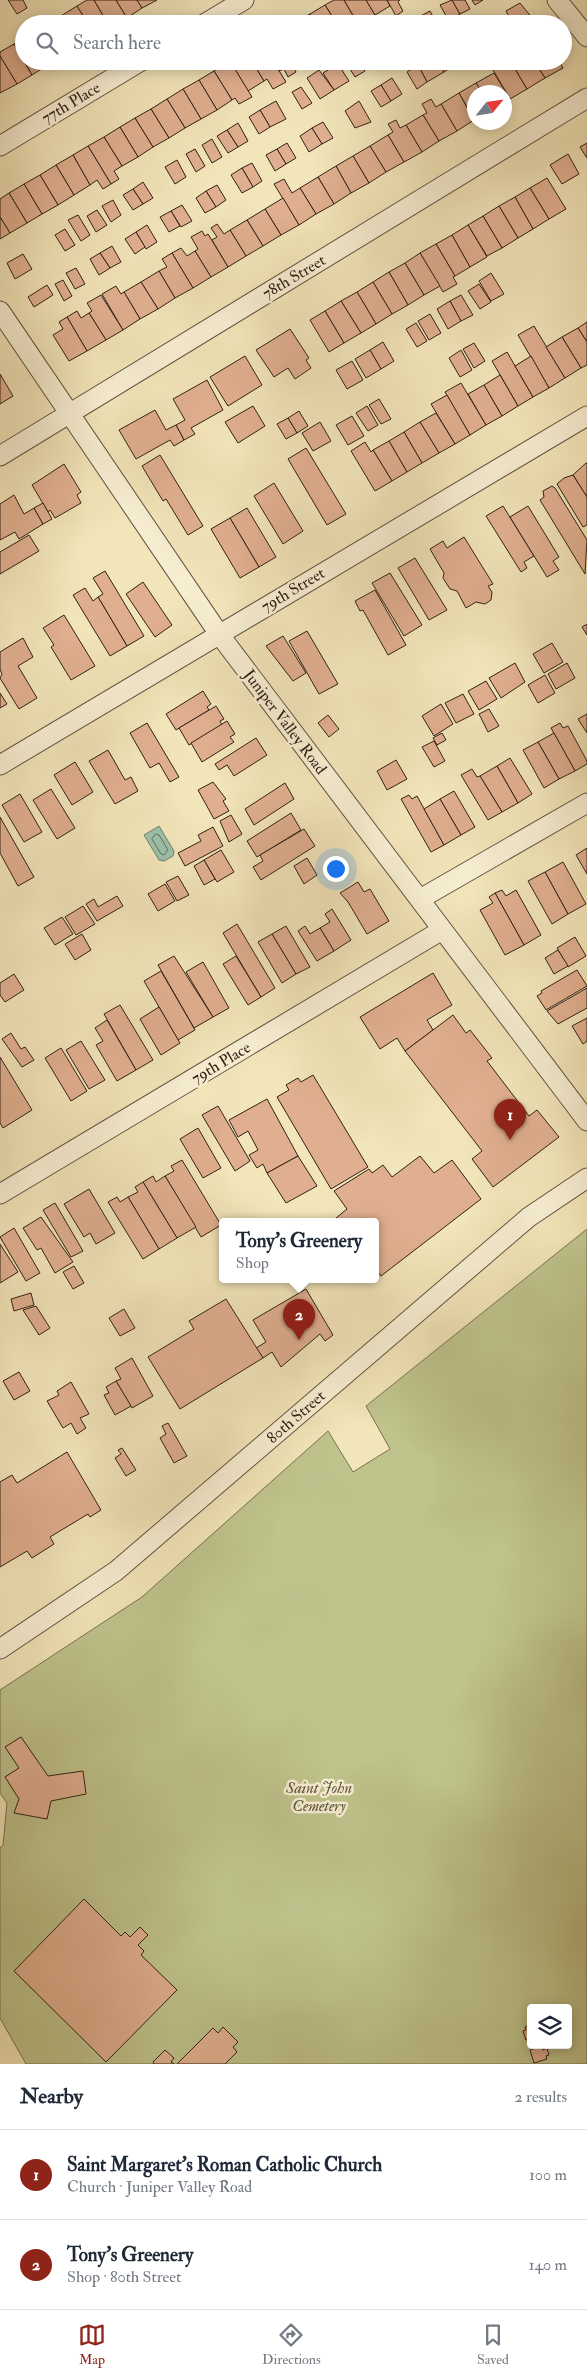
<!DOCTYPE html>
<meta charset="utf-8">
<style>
:root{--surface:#fff;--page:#f2f2f3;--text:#1f2937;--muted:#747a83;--line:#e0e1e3;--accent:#8f2418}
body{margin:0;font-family:"IM FELL Double Pica",serif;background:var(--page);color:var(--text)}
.controls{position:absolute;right:15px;bottom:15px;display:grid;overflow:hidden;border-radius:5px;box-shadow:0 2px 12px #0003}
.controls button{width:45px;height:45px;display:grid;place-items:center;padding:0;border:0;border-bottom:1px solid var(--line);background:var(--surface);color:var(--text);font:25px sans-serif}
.compass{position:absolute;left:467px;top:85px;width:45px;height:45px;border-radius:50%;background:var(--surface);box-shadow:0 2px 12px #0003;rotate:60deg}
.you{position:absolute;left:335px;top:868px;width:18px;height:18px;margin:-12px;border:4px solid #fff;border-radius:50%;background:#1a73e8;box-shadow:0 0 0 8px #1a73e833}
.badge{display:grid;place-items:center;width:32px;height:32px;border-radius:50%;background:var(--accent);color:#fff;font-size:16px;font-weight:700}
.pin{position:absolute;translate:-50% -41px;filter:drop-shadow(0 1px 2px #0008)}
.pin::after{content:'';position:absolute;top:26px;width:18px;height:15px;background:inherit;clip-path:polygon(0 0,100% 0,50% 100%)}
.popup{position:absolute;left:219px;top:1218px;width:160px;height:65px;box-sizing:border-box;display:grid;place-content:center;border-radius:5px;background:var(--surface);filter:drop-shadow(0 1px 4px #0005);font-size:16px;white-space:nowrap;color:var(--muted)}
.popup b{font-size:19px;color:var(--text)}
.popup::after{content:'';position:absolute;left:50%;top:100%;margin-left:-10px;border:10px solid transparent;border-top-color:var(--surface)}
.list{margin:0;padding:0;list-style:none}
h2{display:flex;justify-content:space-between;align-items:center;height:65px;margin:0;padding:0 20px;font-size:21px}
h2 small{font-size:16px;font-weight:400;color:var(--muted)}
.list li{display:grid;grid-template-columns:32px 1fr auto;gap:15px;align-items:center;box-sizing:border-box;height:90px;padding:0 20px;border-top:1px solid var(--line)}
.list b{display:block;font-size:19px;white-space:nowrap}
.list p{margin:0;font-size:16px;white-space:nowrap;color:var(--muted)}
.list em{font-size:16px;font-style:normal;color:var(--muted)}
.icon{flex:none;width:28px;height:28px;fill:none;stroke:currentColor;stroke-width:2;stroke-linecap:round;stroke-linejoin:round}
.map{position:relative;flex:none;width:587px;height:2064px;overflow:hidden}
.search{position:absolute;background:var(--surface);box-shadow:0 2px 12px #0003;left:15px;right:15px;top:15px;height:55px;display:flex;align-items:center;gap:12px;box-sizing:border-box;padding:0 18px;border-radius:28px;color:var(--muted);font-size:19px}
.sheet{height:245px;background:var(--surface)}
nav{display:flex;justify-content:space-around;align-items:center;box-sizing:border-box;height:70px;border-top:1px solid var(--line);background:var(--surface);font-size:14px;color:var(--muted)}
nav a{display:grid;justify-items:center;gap:2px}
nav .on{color:var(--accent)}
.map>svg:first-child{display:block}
.green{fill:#bfc38c;stroke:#787252;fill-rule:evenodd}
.water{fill:#9cc0a9;stroke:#71806f}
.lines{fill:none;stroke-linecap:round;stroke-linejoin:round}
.shore{stroke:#667060;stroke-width:1}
.building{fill:#e0af8f;stroke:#312017}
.minor-casing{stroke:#615140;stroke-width:21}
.minor{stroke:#f7eed2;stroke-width:19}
.labels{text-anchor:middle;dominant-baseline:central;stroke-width:5;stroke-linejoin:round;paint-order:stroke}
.street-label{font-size:16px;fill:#312017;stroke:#f7eed2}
.park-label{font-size:16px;font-style:italic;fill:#5c513a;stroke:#f7eed2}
</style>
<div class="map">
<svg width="587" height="2064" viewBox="0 0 587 2064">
<rect width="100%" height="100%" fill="#f2e5b9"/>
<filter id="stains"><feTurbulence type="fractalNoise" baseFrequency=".004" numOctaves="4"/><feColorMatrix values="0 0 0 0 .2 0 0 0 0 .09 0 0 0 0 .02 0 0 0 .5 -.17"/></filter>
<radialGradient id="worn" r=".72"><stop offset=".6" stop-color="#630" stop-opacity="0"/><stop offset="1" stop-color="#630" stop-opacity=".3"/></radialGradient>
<path class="green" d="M587,1229V2064H26L0,2018V1848L3,1845L7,1803L0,1793V1690L142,1597L328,1431L353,1472L390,1449L366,1406ZM531,2008H568V2045H531Z"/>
<polygon class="water" points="159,826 174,851 173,856 164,861 159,860 144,835"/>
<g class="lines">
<polygon class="shore" points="156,834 159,835 168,850 164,855 161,854 152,839"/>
</g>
<g class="building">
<polygon points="8,0 23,0 27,8 17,14"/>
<polygon points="87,0 94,0 108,24 88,24 77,6"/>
<polygon points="94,0 116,0 127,18 117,24 108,24"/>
<polygon points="116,0 137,0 142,8 127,18"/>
<polygon points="137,0 157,0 142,8"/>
<polygon points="334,0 344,0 358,24 337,24 325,5"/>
<polygon points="344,0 366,0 375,15 366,20 369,24 358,24"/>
<polygon points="366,0 387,0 390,6 375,15"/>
<polygon points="387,0 400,0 398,2 403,11 396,16"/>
<polygon points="452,0 460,14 449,21 440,5"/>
<polygon points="452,0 465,0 470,9 460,14"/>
<polygon points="472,0 483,0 475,5"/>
<polygon points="520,3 533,19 524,24 513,24 506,11"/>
<polygon points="325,5 337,24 316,24 310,14"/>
<polygon points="77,6 88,24 66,24 61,16"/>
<polygon points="430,11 437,24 423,24 419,17"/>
<polygon points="310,14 316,24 293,23"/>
<polygon points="61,16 66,24 48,24"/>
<polygon points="24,38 24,61 14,44"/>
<polygon points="14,44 32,75 17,84 0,56 0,52"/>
<polygon points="0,56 17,84 0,93"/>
<polygon points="24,61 43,61 46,66 32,75"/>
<polygon points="43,61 54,61 46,66"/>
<polygon points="230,61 252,61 264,81 248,91"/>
<polygon points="230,61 252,97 239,104 235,98 232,100 214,71"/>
<polygon points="252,61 273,61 286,82 273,89 267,79 264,81"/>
<polygon points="273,61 294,61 292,64 296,72 288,77 284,69 279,71"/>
<polygon points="294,61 305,61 306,62 298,67"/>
<polygon points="345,61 358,61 365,71 355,77"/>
<polygon points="424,61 438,61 444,72 427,82 418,65"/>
<polygon points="438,61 461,61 444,72"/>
<polygon points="492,61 500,61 503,66 511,62 527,89 510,99 489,63"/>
<polygon points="534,61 559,61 563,68 545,78"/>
<polygon points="534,61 545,78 527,89 511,62"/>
<polygon points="338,64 349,81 334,90 323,73"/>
<polygon points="418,65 427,82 417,89 407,72"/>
<polygon points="319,70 334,90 320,99 307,78"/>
<polygon points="214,71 232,100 217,110 199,80"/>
<polygon points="494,73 510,99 504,102 504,92 482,92 476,83"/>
<polygon points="392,78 402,94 391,101 381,85"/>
<polygon points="199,80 217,110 201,119 183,89"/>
<polygon points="476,83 482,92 474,92 474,119 459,93"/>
<polygon points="381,85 391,101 381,107 371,91"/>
<polygon points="301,87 312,103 302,109 292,92"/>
<polygon points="183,89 201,119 185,128 167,99"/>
<polygon points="459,93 474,120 457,131 441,104"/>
<polygon points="167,99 185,128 169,138 151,109"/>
<polygon points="431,99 436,107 441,104 457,131 439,141 423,115 427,113 422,104"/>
<polygon points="276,101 286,119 270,127 260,110"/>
<polygon points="359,101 371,122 355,128 345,111"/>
<polygon points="151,109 169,138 153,147 135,118"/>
<polygon points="260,110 270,127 259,134 249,117"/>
<polygon points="423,115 439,141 422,152 406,125"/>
<polygon points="135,118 153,147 138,157 120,127"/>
<polygon points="396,120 400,128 406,125 422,152 404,162 388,135 393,132 388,124"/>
<polygon points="323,122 333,138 322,144 312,128"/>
<polygon points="238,123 248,141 238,147 227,130"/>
<polygon points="120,127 138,157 122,166 104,137"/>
<polygon points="312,128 322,144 309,152 300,136"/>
<polygon points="227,130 238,147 228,153 217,136"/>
<polygon points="388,135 404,162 386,172 370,146"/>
<polygon points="104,137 122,166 114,171 119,179 111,184 88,146"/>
<polygon points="212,139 222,157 212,163 202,145"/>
<polygon points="287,143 296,158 286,164 277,149"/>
<polygon points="587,143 587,158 580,147"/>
<polygon points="88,146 111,184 103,189 97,180 90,185 73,155"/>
<polygon points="370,146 386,172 369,183 353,156"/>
<polygon points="195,149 205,166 196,172 186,154"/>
<polygon points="277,149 286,164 275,171 266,155"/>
<polygon points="568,154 579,174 562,184 550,165"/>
<polygon points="73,155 90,185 74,195 56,165"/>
<polygon points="353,156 369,183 351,193 336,166"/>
<polygon points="177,160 186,177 175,184 165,167"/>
<polygon points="252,163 262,181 253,187 242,168"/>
<polygon points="56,165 74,195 58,205 40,175"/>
<polygon points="336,166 351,193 334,204 318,177"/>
<polygon points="242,168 253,187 242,193 231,175"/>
<polygon points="40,175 58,205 42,214 24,184"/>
<polygon points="318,177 334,204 316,214 300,188"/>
<polygon points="547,178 566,209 549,219 530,188"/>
<polygon points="284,179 292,193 300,188 316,214 299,225 274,184"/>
<polygon points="143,182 153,198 143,204 133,189"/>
<polygon points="24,184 42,214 27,223 9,193"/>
<polygon points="217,185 226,200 216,207 206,191"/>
<polygon points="530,188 549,219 533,229 515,197"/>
<polygon points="133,189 143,204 133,210 123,195"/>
<polygon points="206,191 216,207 205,213 196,198"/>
<polygon points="9,193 27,223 10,233 0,217 0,199"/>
<polygon points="515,197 533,229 518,238 499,206"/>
<polygon points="283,198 299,225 281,235 265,209"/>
<polygon points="113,200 121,215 111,222 102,206"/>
<polygon points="182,205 192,221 181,227 171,211"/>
<polygon points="499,206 518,238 502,248 483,216"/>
<polygon points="265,209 281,235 263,246 247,220"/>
<polygon points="97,210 107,225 96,232 87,216"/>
<polygon points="171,211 180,226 169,232 160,217"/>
<polygon points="78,215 90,235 81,241 68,220"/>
<polygon points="483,216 502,248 487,256 468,225"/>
<polygon points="0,217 10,233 0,239"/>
<polygon points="247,220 263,246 246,256 230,230"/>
<polygon points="217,224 224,234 230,230 246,256 228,267 212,240 217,237 211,228"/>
<polygon points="147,225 157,242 146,249 136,232"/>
<polygon points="468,225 487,257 470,267 452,235"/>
<polygon points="65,229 75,245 65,251 55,235"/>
<polygon points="202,231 205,236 208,234 228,267 211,277 195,251 198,249 191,237"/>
<polygon points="136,232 145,247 135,254 125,239"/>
<polygon points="452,235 470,267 455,276 436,244"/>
<polygon points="436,244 455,276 453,277 457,284 443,292 420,253"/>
<polygon points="112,246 121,262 110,268 100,253"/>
<polygon points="181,248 187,256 195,251 211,277 193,288 172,253"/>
<polygon points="100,253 110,268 99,275 90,259"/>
<polygon points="172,253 193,288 175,298 159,271 167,267 162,259"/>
<polygon points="420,253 440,286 424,295 405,263"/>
<polygon points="23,254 32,269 15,279 7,263"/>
<polygon points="405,263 424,295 408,305 389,272"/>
<polygon points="76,268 85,284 75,289 66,273"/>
<polygon points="159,271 175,298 158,309 141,282"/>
<polygon points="389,272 408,305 392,314 373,282"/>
<polygon points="491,273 504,294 491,301 479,281"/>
<polygon points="63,280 72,296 64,301 55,284"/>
<polygon points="141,282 158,309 140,319 124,292"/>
<polygon points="373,282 392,314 376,324 357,292"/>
<polygon points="479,284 491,302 480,309 468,291"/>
<polygon points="47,285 53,295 34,307 28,297"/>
<polygon points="116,286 121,294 124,292 140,319 123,330 102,294"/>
<polygon points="357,292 376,324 361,333 341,301"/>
<polygon points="101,295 123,330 106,340 89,313 92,311 87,303"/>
<polygon points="461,295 473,315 461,321 450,301"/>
<polygon points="341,301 361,333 344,343 325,311"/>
<polygon points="450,301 461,321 448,329 437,309"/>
<polygon points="77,311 81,318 89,313 106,340 87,351 67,317"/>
<polygon points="325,311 344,343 329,352 310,320"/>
<polygon points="430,314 441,333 429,340 418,321"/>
<polygon points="67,317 87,351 69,361 53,335 63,329 59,322"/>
<polygon points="587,322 587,342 578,328"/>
<polygon points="416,323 427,341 417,347 406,329"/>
<polygon points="534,326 565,378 549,388 518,335"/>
<polygon points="578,328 587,342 587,365 581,368 562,337"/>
<polygon points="290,329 309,358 306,360 311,368 295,379 288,368 274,377 256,350"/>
<polygon points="562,337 581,368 565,378 546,347"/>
<polygon points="383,342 394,361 381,369 370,350"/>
<polygon points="474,343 485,361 474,368 463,349"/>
<polygon points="370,350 381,369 366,378 355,359"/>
<polygon points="461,350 472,370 460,377 449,358"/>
<polygon points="507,352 533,397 518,406 492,361"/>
<polygon points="245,356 262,385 228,406 210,377"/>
<polygon points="531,356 549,388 533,397 515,366"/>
<polygon points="352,361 363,380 347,389 336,370"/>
<polygon points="0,374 13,396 0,404"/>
<polygon points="500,375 518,406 502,416 484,385"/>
<polygon points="207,380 223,410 191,428 195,434 184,440 176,425 185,420 173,399"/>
<polygon points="461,383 486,425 470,435 445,392"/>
<polygon points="484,385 502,416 486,425 468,394"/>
<polygon points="447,395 470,435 455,444 431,404"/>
<polygon points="379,399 391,419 381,424 369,405"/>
<polygon points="253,406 265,426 238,443 225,422"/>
<polygon points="367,406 378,425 368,431 356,413"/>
<polygon points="155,410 166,430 176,425 184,440 174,446 170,440 136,459 119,430"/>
<polygon points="299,411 308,426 297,433 288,418"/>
<polygon points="436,413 455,444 439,453 420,422"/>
<polygon points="352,416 364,436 348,445 336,425"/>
<polygon points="288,418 297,433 286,439 277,424"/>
<polygon points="320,422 331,441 313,451 302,433"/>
<polygon points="420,422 439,453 422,463 404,432"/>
<polygon points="404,432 422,463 407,472 389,441"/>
<polygon points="389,441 407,472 392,481 373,450"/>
<polygon points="365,442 371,452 373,450 392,481 375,491 351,451"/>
<polygon points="306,448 346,514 327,525 288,459"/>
<polygon points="160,455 203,526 188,535 166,499 163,501 142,466"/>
<polygon points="586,463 587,463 587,497 573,475"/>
<polygon points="64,464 81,492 77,495 81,503 55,518 50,510 48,512 32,485"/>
<polygon points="573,475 587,497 587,525 583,527 557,484 564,478"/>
<polygon points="274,483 303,531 283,544 254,496"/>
<polygon points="552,486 555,488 587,540 585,574 540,500 544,497 543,491"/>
<polygon points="14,495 24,514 34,508 43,524 19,539 15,532 0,540 0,504"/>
<polygon points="43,503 52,519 43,524 34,508"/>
<polygon points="503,506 534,556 524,562 527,568 521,572 486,516"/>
<polygon points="528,506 559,557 553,561 559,570 547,577 510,517"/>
<polygon points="247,508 276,557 259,567 230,518"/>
<polygon points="230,518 259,567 240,578 211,529"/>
<polygon points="29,535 39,551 0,574 0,552"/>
<polygon points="464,537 493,584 488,586 492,592 491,600 485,604 476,602 466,608 457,591 450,589 443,578 444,573 430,549 443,541 447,548"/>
<polygon points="415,558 447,610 429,620 398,568"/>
<polygon points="105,571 144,636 127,646 98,597 103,594 93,578"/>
<polygon points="390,573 422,625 404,636 372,583"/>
<polygon points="143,582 172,625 155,637 126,594"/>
<polygon points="85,588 93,601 98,597 127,646 110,656 73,595"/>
<polygon points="375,590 406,645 388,655 363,610 360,611 355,601"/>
<polygon points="64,615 95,666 71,680 51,647 54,645 43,628"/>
<polygon points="587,624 587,635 582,627"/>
<polygon points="307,631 338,684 319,694 289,641"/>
<polygon points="283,636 306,673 293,681 266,646"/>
<polygon points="23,638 33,657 18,666 37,698 19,709 0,678 2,674 0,669 0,652"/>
<polygon points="552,643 563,662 544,673 533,654"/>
<polygon points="515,663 525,682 501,698 489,678"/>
<polygon points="567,663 575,678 556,689 548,674"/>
<polygon points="545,675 555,693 538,703 528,685"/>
<polygon points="486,681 497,699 479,710 468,691"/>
<polygon points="203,691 211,704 207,707 209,710 176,730 166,714"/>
<polygon points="0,693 7,704 0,708"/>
<polygon points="463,694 474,714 456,723 445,703"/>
<polygon points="441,704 453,724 434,736 422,716"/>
<polygon points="216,706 224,719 220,721 222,725 189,745 179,728"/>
<polygon points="489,709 499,726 488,732 479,714"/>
<polygon points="587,714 587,733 578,719"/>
<polygon points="328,715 339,729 329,737 318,723"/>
<polygon points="227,721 235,734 230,737 234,742 202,762 191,743"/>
<polygon points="147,723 179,777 170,782 159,763 150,768 130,733"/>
<polygon points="560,723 563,728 568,726 587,761 587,764 575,771 551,728"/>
<polygon points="442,733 446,740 437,745 433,738"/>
<polygon points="554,733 575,771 559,779 538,742"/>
<polygon points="256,738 267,755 234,776 227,765 219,770 215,764"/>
<polygon points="434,741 445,761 434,767 422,747"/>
<polygon points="538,742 559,779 544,788 523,750"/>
<polygon points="108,750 125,780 131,777 138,791 115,804 89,761"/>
<polygon points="510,758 532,794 518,803 497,766"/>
<polygon points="396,760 407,779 387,790 377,771"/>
<polygon points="75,762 93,792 72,805 54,775"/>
<polygon points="497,766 518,803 502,812 480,776"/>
<polygon points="472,769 477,777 480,776 502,812 488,820 461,775"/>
<polygon points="213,782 226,799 223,801 229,811 214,819 198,790"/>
<polygon points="285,783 294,799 254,825 245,809"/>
<polygon points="51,789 75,828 57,839 33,800"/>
<polygon points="454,791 475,827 461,835 440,799"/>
<polygon points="20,794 42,832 24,842 2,805"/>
<polygon points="409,795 412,799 417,796 444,845 431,852 401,799"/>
<polygon points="440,799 461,835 444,845 424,809"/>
<polygon points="291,813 301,830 257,857 247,841"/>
<polygon points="231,815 242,834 229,842 220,821"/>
<polygon points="0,817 34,877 18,886 0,853"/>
<polygon points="213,827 223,846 185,866 178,853 201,841 198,835"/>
<polygon points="304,829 315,846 261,880 253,867 263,861 260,855"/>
<polygon points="587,848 587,874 576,855"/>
<polygon points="221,850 234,872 217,882 204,860"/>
<polygon points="307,858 317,875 304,884 294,866"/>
<polygon points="204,860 215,879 204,885 194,866"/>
<polygon points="563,862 586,904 568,914 545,872"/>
<polygon points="545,872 568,914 552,924 528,881"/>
<polygon points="178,876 189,895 177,901 166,882"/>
<polygon points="358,882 364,892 370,889 389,921 367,934 348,902 340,893"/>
<polygon points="165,884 175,901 158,911 148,894"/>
<polygon points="502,890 506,896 516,890 541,935 524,945 495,893"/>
<polygon points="495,893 524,945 505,955 480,910 493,903 489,897"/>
<polygon points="117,896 123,906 97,921 86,904 94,899 98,907"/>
<polygon points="83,906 95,924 76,935 65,917"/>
<polygon points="332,909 351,940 334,951 320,928 330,922 325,914"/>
<polygon points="62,917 73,934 55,945 44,928"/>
<polygon points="237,924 275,988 261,997 223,933"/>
<polygon points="286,926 310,967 296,974 272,934"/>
<polygon points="305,926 310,934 320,928 334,951 317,961 298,931"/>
<polygon points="82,934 91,950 75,960 65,944"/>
<polygon points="272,934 296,974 282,983 258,942"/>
<polygon points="575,937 586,956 568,967 557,948"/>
<polygon points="558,950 568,966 554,974 545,958"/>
<polygon points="174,956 213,1017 194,1028 158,965"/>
<polygon points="236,956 261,997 248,1005 223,964"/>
<polygon points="203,962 229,1008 213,1017 186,972"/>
<polygon points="577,970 587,986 546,1010 537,996 542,993 541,991"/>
<polygon points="161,971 195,1030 178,1040 144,981"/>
<polygon points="433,973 452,1005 427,1020 433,1030 405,1051 397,1038 380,1049 360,1017"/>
<polygon points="14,974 24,990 5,1002 0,995 0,983"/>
<polygon points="587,988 587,1008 558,1024 547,1011"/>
<polygon points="120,1005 153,1060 136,1070 104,1014"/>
<polygon points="159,1007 180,1043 161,1055 140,1019"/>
<polygon points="453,1015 466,1033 470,1030 492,1058 487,1061 529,1116 537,1110 559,1137 493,1187 472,1159 482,1151 405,1051"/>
<polygon points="587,1018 587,1041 583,1044 572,1026"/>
<polygon points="107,1020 136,1070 117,1081 96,1045 103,1041 95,1028"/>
<polygon points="11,1033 21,1049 25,1047 34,1060 22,1067 2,1039"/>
<polygon points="81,1041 105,1080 89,1089 66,1050"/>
<polygon points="61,1048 87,1091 71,1101 45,1058"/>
<polygon points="0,1057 32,1110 3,1128 0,1123"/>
<polygon points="313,1075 368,1167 331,1189 277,1097 289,1090 286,1085 298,1078 301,1082"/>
<polygon points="267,1099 298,1156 267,1173 263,1164 257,1168 249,1155 258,1150 248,1131 238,1137 229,1120"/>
<polygon points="218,1106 250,1161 235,1171 202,1115"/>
<polygon points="198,1128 221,1168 203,1178 180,1139"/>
<polygon points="298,1156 317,1186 286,1203 267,1173"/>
<polygon points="420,1156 434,1173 452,1160 481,1199 381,1276 375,1268 375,1221 339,1221 336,1218 347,1209 334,1191 369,1169 372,1173 383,1165 392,1177"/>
<polygon points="182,1160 221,1225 201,1237 165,1176 174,1171 171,1166"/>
<polygon points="153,1176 156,1182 165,1176 196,1227 177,1238 143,1182"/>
<polygon points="143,1182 177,1238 159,1249 128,1197 138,1192 135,1187"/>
<polygon points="89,1189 115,1233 96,1244 90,1233 84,1237 64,1204"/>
<polygon points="117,1197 120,1202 128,1197 159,1249 143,1259 108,1202"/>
<polygon points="55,1203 83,1251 71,1257 43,1210"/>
<polygon points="41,1217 73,1262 55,1273 41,1248 37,1250 23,1228"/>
<polygon points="14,1228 40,1273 26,1281 0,1237"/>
<polygon points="0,1244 18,1272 0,1283"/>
<polygon points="74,1266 84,1283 73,1289 63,1272"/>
<polygon points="306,1289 333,1335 325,1341 320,1334 281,1367 272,1352 263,1358 256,1348 266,1342 253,1320"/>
<polygon points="31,1293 34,1305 14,1311 11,1299"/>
<polygon points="226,1299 263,1358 180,1409 148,1357 194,1329 189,1321"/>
<polygon points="36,1306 50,1328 39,1335 23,1310"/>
<polygon points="124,1309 135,1328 120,1336 109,1318"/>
<polygon points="132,1358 153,1396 132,1408 116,1381 121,1379 115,1368"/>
<polygon points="19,1372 30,1391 14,1400 3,1381"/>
<polygon points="116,1381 131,1406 115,1415 104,1395 109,1393 106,1387"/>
<polygon points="71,1382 89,1414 80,1418 86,1428 77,1434 71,1423 63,1428 47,1401 59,1395 57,1391"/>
<polygon points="168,1423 187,1456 174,1463 160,1438 166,1434 162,1426"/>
<polygon points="122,1448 136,1470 126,1476 115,1458 121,1454 118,1450"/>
<polygon points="67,1452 101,1510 90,1517 88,1514 50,1537 54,1544 32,1558 27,1551 0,1567 0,1482 12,1475 17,1483"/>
<polygon points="21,1737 48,1776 83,1771 86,1794 51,1801 47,1819 14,1813 19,1799 5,1777 19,1768 5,1747"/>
<polygon points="84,1899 121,1936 125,1932 130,1937 140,1927 148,1935 138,1945 144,1951 141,1955 177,1990 106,2062 14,1971"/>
<polygon points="531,2025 531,2041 529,2041 529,2039 526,2040 523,2031 526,2030 525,2027"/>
<polygon points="223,2027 238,2042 233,2047 237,2052 225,2064 177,2064 213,2028 218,2033"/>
<polygon points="541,2046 543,2050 547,2048 549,2055 546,2056 547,2059 534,2063 530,2050"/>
<polygon points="165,2050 174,2058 171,2062 174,2064 154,2064 153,2062"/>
</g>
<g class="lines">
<g class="minor-casing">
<g id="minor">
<polyline points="557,0 587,37"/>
<polyline points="204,24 244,0"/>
<polyline points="0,146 141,61"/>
<polyline points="0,311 219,634 587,1121"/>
<polyline points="0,456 587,98"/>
<polyline points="0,765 587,416"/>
<polyline points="420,899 587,803"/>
<polyline points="0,1194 442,930"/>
<polyline points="0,1649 116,1571 529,1217 587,1178"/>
</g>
</g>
<use href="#minor" class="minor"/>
</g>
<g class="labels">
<g class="street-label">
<text transform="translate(71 103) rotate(-31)">77th Place</text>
<text transform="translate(294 277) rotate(-31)">78th Street</text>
<text transform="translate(293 590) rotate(-31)">79th Street</text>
<text transform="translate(285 722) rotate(53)">Juniper Valley Road</text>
<text transform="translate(221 1063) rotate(-31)">79th Place</text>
<text transform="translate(296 1417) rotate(-41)">80th Street</text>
</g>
<g class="park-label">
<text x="319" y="1788">Saint John<tspan x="319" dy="18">Cemetery</tspan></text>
</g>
</g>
<rect width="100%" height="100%" filter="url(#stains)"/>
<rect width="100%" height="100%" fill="url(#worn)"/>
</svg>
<div class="controls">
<button><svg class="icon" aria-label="layers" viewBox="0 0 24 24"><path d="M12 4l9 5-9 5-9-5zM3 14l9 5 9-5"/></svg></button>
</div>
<svg class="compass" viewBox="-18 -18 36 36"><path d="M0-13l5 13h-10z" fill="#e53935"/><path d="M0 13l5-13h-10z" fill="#747a83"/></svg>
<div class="you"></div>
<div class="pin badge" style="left:510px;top:1140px">1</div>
<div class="pin badge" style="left:299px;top:1340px">2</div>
<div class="popup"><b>Tony’s Greenery</b>Shop</div>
<div class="search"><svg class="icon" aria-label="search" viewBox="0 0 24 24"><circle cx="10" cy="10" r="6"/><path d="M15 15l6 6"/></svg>Search here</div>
</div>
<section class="sheet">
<h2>Nearby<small>2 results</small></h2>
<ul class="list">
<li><span class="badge">1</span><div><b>Saint Margaret's Roman Catholic Church</b><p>Church · Juniper Valley Road</p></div><em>100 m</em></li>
<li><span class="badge">2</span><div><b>Tony’s Greenery</b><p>Shop · 80th Street</p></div><em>140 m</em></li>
</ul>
</section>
<nav>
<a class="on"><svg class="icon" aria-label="map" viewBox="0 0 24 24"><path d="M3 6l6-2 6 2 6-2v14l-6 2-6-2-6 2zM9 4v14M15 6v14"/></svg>Map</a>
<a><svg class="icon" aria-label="directions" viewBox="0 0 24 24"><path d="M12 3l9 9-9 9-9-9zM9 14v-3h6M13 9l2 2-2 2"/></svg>Directions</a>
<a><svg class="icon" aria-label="saved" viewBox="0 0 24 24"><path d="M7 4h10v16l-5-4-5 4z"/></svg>Saved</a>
</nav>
